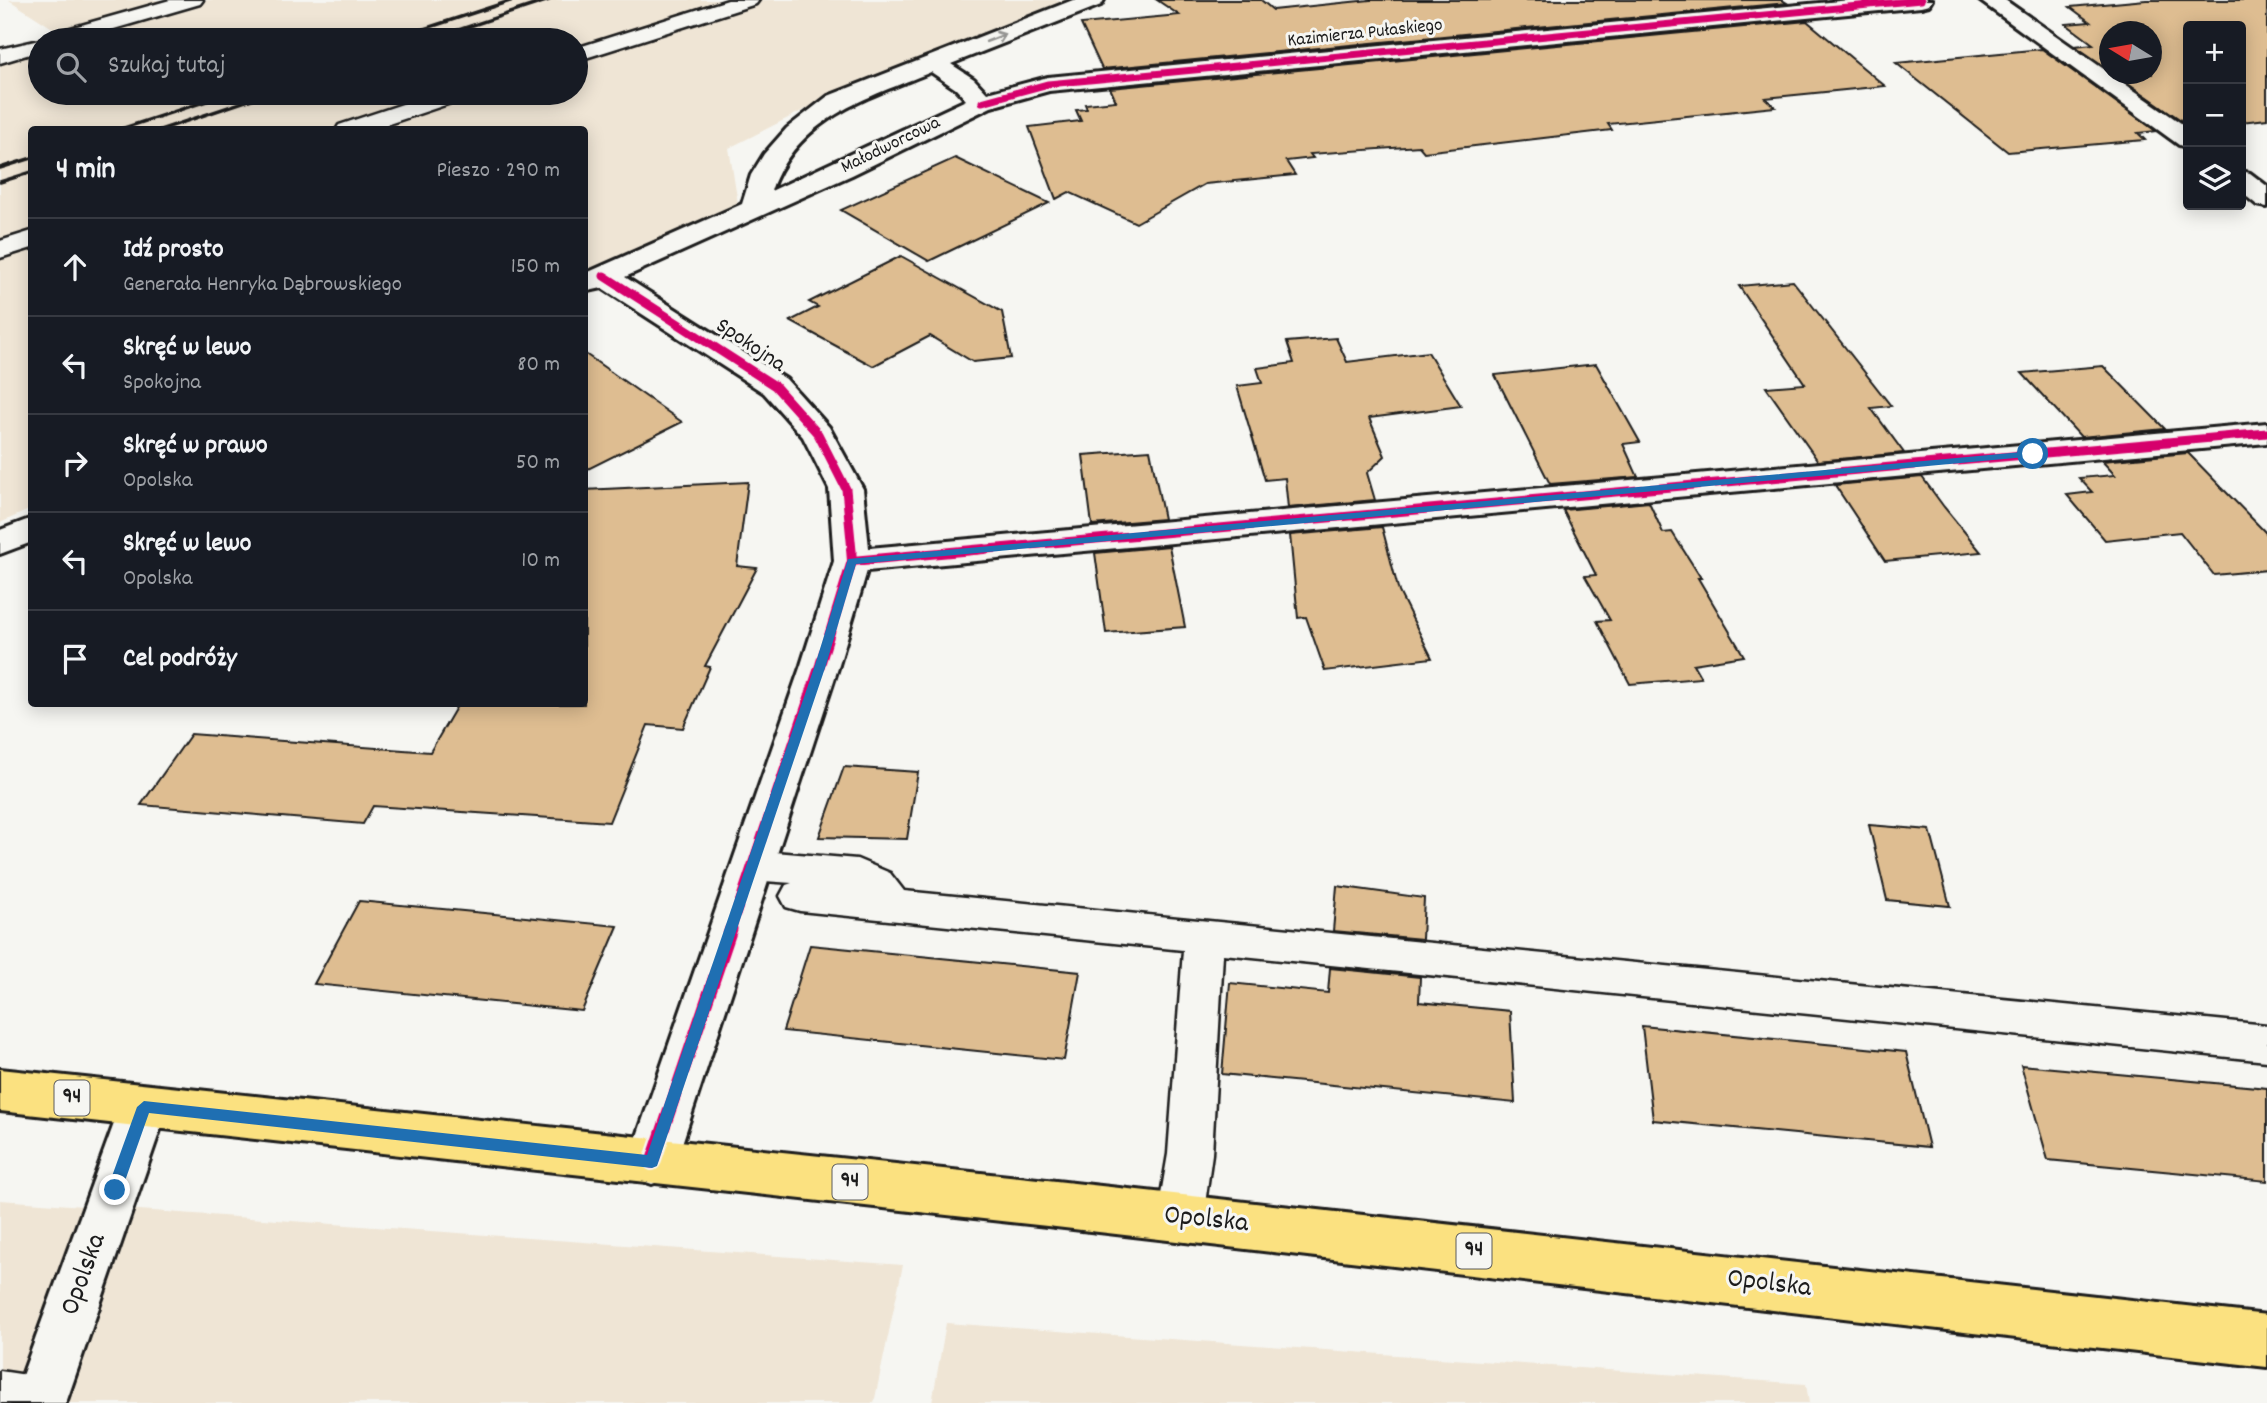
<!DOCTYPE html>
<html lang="pl">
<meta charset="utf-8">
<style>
:root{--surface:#171b24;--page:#242831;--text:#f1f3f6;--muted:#9ea1a6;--line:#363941}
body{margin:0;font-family:Dekko,sans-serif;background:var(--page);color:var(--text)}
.controls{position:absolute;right:21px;top:21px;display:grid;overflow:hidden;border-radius:7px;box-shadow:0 4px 18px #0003}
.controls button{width:63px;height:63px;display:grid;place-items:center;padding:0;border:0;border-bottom:2px solid var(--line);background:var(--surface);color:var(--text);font:35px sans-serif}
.compass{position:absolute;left:2099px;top:21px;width:63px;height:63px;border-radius:50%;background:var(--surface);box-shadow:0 4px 18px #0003;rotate:281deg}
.stop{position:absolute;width:21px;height:21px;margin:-16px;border:5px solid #1f6fb2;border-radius:50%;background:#fff}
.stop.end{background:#1f6fb2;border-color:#fff;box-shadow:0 2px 7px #0008}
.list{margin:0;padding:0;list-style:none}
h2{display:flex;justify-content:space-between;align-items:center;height:91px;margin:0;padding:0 28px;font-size:30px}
h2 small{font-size:23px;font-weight:400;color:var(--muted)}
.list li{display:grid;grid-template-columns:46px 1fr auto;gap:21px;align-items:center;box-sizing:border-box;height:98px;padding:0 28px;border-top:2px solid var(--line)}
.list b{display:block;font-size:26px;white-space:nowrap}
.list p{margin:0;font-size:23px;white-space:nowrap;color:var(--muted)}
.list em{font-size:23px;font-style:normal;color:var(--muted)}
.icon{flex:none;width:38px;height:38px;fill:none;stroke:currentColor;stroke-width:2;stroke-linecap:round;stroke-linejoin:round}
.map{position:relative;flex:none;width:2267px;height:1403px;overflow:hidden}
.search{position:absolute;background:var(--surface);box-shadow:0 4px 18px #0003;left:28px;top:28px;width:560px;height:77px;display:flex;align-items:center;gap:18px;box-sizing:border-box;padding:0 24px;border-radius:38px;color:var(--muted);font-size:26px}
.panel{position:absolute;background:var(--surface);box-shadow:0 4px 18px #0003;left:28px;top:126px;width:560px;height:581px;border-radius:7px}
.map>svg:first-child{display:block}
.built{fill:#efe5d5}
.building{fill:#debd91;stroke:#1c1c1c;stroke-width:2}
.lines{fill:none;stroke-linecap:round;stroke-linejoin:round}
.service-casing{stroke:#1c1c1c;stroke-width:5}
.minor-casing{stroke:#1c1c1c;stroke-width:6}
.primary-casing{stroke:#1c1c1c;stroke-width:6}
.service{fill:#f6f6f2;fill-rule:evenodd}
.minor{fill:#f6f6f2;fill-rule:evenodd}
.primary{fill:#fbe180;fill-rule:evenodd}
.rail{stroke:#1c1c1c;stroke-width:3.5}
.cycleway-far3-casing{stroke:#f6f6f2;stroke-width:10}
.cycleway-far2-casing{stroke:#f6f6f2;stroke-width:12}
.cycleway-far1-casing{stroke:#f6f6f2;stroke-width:15}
.cycleway-casing{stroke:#f6f6f2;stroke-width:18}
.cycleway-far3{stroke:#d6006c;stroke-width:7}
.cycleway-far2{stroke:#d6006c;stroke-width:9}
.cycleway-far1{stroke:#d6006c;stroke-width:10}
.cycleway{stroke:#d6006c;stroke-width:13}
.oneway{stroke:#949492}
.route{fill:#1f6fb2}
.labels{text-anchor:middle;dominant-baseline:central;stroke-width:6;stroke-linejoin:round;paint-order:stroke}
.far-street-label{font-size:19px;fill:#1c1c1c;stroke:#f6f6f2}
.shield{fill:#f6f6f2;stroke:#5d5d5c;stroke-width:2}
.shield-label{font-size:21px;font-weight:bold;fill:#1c1c1c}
.street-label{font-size:23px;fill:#1c1c1c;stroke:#f6f6f2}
.near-street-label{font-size:28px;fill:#1c1c1c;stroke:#f6f6f2}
</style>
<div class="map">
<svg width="2267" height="1403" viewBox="0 0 2267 1403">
<rect width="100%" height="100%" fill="#f6f6f2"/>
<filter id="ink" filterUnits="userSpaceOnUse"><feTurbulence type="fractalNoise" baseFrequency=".0143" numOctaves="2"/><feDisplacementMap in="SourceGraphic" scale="14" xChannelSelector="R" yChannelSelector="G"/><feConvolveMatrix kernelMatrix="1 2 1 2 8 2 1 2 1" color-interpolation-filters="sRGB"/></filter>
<g filter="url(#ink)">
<g class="built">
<polygon points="9,0 1070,0 851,86 729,148 738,204 585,271 584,130 32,130 31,509 0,523 0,65 40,53 40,93 576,93 576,40 71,40"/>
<polygon points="0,1200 903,1265 874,1403 0,1403"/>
<polygon points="946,1323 1806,1384 1809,1403 932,1403"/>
</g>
<g class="building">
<polygon points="1157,0 1261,0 1273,10 1370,0 1782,0 1787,3 1102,69 1081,24 1179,15"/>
<polygon points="2146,0 2267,0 2267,119 2241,122 2241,26 2188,26 2188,125 2115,74 2152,74 2152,32 2110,32 2110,70 2075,46 2093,44 2066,24 2090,22 2070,7"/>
<polygon points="1807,21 1885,86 1765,98 1775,107 1608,124 1612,130 1552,137 1424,152 1419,146 1310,154 1313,158 1286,161 1295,175 1205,184 1136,223 1069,192 1056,199 1029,127 1081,121 1076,110 1087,109 1085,104 1116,101 1110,88"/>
<polygon points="2042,49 2156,131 2138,133 2145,140 2008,152 1896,63"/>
<polygon points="955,158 1049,203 929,261 841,210"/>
<polygon points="901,256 1002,312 1011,358 973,362 930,336 873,366 790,321 818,307 809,302"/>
<polygon points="1793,281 1891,406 1871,408 1904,453 1818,461 1766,387 1805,384 1739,286"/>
<polygon points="1336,338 1347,362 1428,352 1461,406 1369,418 1385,456 1367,473 1375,500 1288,508 1285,478 1265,480 1237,386 1262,383 1257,368 1294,363 1287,342"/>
<polygon points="584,353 682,422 584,471"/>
<polygon points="1596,364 1640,442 1623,444 1638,477 1550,484 1495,375"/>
<polygon points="2103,366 2165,429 2081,437 2022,373"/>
<polygon points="1150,450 1164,519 1092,525 1083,455"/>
<polygon points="2188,453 2267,534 2267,570 2214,575 2180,532 2105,540 2067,495 2092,492 2079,478 2115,475 2102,461"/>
<polygon points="1922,477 1944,507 1981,552 1885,561 1835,485"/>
<polygon points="748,482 737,566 757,568 705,666 710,667 683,728 648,725 609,822 373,806 363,824 141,805 191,734 430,752 458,704 584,704 584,490"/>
<polygon points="1649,502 1663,533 1672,532 1701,578 1698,578 1744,656 1693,664 1701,678 1630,684 1597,621 1610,620 1585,576 1596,575 1563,510"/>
<polygon points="1382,527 1399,592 1432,658 1325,671 1306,617 1298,618 1290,535"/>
<polygon points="1169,546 1185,627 1106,633 1095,553"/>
<polygon points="844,767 918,772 907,839 819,837"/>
<polygon points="1869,825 1930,830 1950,906 1887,900"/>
<polygon points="1337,886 1424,898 1422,939 1333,931"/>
<polygon points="359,901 618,926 582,1011 314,984"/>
<polygon points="810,945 1080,972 1064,1060 783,1031"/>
<polygon points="1330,968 1420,977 1419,1002 1510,1011 1515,1103 1222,1074 1230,983 1328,993"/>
<polygon points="1642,1026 1906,1052 1929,1147 1653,1120"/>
<polygon points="2021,1065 2267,1088 2267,1181 2048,1160"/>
</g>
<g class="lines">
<g class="service-casing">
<g id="service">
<polygon points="170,0 203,0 200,4 76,40 40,40 40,51 0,63 0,49 44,39 46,35"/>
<polygon points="728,0 759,0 756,4 576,61 576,48"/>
<polygon points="436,93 469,93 466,98 371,130 336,130 339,125"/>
<polygon points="32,231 32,248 0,258 0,241"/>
<polygon points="751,850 857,859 890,873 904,891 2267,1025 2267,1061 1223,954 1212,1154 1203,1218 1196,1233 1180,1239 1164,1233 1157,1218 1168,1154 1183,950 800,911 786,907 780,896 786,885 792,883 751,880 737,876 732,865 737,854"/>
<polygon points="0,1371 40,1377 57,1385 64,1403 0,1403"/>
</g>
</g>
<g class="minor-casing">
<g id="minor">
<path d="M1073,0H1104L1101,5L951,64L974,79L987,93L1048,77L1850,0H1932L1929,5L1921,7L1049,91L991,107L852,175L625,277L786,379L829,427L863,489L869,548L2267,423V443L867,571L839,665L676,1162L669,1178L652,1184L635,1178L628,1162L801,665L834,561L829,489L803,437L764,393L602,288L584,292V274L742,204L751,175L764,154L787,128L828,96ZM931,72L956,89L966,100L771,191C797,118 867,98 931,72Z"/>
<polygon points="1979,0 2005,0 2188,128 2188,148 2179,145"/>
<polygon points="2241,171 2250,173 2267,186 2267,207 2257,205 2241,192"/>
<polygon points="32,518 32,542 0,554 0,530"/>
<polygon points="144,1086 161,1092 168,1107 66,1403 12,1403 120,1107 127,1092"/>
</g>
</g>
<g class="primary-casing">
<polygon id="primary" points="0,1069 1047,1180 2267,1315 2267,1367 1047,1226 0,1111"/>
</g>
<use href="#service" class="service"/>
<use href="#minor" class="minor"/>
<use href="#primary" class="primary"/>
<g class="rail">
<polyline points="390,40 513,0"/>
<polyline points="428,40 549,0"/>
<polyline points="118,130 231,93"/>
<polyline points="160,130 270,93"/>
<polyline points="0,168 32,158"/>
<polyline points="0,182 32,172"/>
</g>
<g class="cycleway-far3-casing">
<polyline id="cycleway-far3" points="982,102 1048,84 1921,0"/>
</g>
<g class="cycleway-far2-casing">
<g id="cycleway-far2">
<polyline points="604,276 775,386 818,434 846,489 852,551"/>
<polyline points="965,551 2267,433"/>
</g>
</g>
<g class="cycleway-far1-casing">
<g id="cycleway-far1">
<polyline points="852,561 984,549"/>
<polyline points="730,931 820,665 852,561 851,549"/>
</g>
</g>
<g class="cycleway-casing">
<polyline id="cycleway" points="652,1162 731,929"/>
</g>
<use href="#cycleway-far3" class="cycleway-far3"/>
<use href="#cycleway-far2" class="cycleway-far2"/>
<use href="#cycleway-far1" class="cycleway-far1"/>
<use href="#cycleway" class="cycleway"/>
</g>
<defs><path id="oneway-shaft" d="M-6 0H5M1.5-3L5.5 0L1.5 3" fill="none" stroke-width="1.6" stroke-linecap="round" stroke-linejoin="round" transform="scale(1.75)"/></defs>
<use class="oneway" href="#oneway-shaft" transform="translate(996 38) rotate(-21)"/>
</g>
<polygon class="route" points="2033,451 2037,452 2037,456 856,564 826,665 657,1166 652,1168 149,1113 120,1195 109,1195 107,1190 137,1107 144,1101 647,1155 815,665 848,559"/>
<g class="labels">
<g class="far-street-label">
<text transform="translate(1365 34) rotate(-6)">Kazimierza Pułaskiego</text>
<text transform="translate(891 146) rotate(-26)">Małodworcowa</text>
</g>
<g class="shield">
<rect x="54.5" y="1080.5" width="35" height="35" rx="5"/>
<rect x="832.5" y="1164.5" width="35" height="35" rx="5"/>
<rect x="1456.5" y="1233.5" width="35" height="35" rx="5"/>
</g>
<g class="shield-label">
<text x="72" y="1098">94</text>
<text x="850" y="1182">94</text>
<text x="1474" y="1251">94</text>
</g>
<g class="street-label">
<text transform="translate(750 346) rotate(34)">Spokojna</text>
</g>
<g class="near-street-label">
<text transform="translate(1206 1221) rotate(6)">Opolska</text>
<text transform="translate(85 1275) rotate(-70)">Opolska</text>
<text transform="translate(1769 1285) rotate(7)">Opolska</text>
</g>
</g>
</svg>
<div class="controls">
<button>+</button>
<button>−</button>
<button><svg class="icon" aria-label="layers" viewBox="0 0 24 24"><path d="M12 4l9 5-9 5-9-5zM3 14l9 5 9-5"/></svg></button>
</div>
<svg class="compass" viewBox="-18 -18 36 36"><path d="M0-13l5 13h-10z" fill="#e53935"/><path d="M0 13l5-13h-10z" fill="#9ea1a6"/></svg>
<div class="stop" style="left:2033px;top:454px"></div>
<div class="stop end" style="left:115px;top:1190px"></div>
<div class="search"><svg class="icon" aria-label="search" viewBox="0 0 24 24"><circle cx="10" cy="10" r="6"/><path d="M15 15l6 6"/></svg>Szukaj tutaj</div>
<section class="panel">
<h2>4 min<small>Pieszo · 290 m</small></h2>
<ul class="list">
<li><svg class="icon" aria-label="ahead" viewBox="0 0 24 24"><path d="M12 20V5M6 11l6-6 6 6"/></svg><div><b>Idź prosto</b><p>Generała Henryka Dąbrowskiego</p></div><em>150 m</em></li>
<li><svg class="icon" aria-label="left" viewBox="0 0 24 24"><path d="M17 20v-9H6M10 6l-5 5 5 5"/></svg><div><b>Skręć w lewo</b><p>Spokojna</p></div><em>80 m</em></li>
<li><svg class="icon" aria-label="right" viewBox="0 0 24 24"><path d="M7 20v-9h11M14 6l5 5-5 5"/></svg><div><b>Skręć w prawo</b><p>Opolska</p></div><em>50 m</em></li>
<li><svg class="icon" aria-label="left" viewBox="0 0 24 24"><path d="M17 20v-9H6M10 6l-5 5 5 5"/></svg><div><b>Skręć w lewo</b><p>Opolska</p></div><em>10 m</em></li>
<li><svg class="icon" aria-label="arrive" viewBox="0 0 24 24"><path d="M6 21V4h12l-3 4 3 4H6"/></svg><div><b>Cel podróży</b></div></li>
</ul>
</section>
</div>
